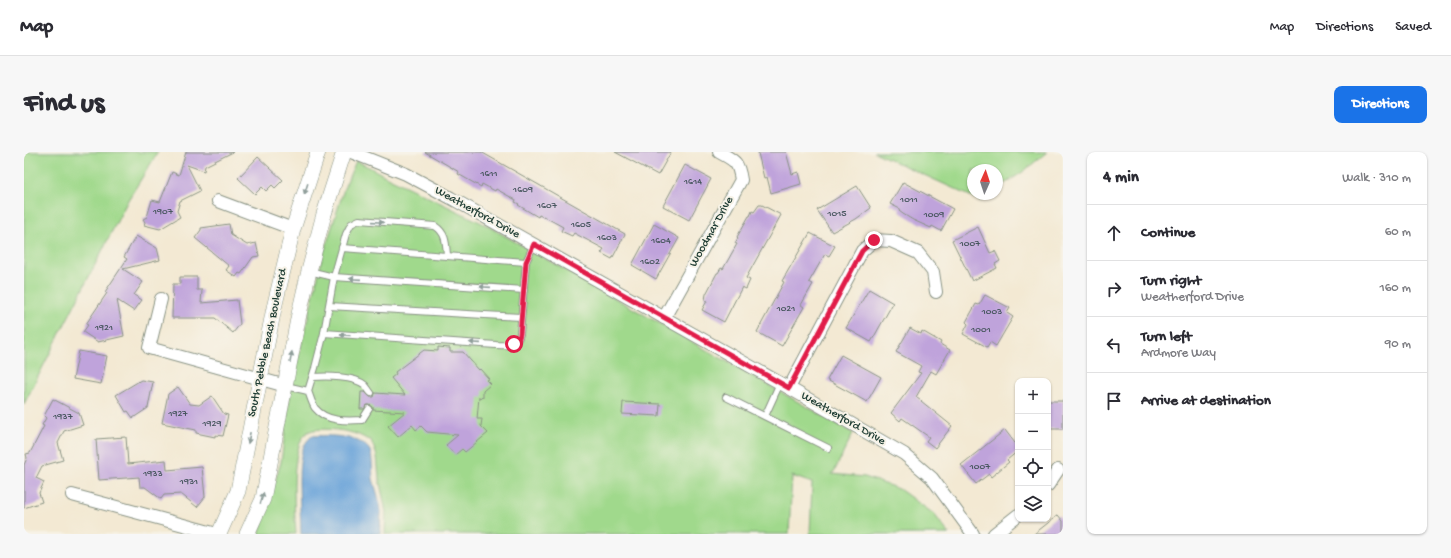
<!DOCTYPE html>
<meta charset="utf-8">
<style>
:root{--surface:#fff;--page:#f7f7f7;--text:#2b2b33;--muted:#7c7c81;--line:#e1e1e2;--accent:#1a73e8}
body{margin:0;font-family:"Gochi Hand",sans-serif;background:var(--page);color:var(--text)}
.controls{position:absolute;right:12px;bottom:12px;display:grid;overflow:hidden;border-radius:8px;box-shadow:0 1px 3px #0004}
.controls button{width:36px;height:36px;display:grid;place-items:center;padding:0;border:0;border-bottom:1px solid var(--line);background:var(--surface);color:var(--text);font:20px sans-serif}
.compass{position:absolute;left:943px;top:12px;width:36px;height:36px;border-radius:50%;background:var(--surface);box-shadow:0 1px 3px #0004;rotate:3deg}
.stop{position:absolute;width:12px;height:12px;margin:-9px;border:3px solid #e11d48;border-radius:50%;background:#fff}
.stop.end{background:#e11d48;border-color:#fff;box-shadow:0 1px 4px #0008}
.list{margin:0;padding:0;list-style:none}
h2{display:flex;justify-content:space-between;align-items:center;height:52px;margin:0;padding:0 16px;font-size:17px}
h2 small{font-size:13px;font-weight:400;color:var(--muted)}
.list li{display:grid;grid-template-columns:26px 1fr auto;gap:12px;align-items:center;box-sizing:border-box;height:56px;padding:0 16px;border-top:1px solid var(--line)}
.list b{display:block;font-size:15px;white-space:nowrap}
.list p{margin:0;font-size:13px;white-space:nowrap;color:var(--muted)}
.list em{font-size:13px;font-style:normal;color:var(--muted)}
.icon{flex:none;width:22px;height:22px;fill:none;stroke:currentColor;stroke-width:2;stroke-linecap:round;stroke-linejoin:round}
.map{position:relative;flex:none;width:1039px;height:382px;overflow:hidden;border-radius:8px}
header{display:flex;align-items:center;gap:24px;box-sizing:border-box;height:56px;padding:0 20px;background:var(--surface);border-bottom:1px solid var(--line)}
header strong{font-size:19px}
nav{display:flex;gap:22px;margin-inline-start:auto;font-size:14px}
.intro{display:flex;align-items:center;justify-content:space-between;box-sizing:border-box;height:96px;padding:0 24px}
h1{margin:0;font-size:28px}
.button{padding:10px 18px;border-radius:8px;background:var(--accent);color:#fff;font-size:14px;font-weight:700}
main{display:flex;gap:24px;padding:0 24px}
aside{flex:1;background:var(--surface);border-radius:8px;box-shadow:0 1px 3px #0004}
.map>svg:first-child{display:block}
.green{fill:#a0d98c;stroke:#608b60}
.water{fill:#69a3d9;stroke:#447086}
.building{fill:#bfa3db}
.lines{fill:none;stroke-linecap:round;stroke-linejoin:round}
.service-casing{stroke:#899384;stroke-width:8}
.minor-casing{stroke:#899384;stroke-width:14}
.tertiary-casing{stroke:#899384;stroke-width:16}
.service{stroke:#fff;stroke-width:6}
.minor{stroke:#fff;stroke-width:12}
.tertiary{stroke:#fff;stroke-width:15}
.oneway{fill:#8f9e9a}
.route{stroke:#e11d48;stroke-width:5}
.labels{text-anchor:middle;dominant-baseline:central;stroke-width:4;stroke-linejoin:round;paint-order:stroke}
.number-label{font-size:10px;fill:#47565e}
.street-label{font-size:12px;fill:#1f3d34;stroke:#f7f3e8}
</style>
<header>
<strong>Map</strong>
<nav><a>Map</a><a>Directions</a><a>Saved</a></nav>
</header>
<div class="intro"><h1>Find us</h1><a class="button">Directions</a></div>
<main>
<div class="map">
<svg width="1039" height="382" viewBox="0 0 1039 382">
<rect width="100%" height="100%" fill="#f7f3e8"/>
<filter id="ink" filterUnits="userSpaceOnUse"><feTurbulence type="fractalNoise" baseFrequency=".025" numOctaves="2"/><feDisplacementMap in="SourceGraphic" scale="8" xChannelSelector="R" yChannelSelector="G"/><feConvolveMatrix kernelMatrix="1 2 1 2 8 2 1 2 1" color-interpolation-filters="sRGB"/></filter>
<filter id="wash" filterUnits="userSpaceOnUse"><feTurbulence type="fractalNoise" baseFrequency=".012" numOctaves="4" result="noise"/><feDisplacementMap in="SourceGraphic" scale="16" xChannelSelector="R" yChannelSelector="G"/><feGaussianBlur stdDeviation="0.9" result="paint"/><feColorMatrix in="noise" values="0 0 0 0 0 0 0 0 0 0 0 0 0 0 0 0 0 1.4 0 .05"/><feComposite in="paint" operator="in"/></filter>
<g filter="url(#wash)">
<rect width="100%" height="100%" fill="#f3e9d3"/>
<g class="green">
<polygon points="0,0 134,0 104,48 0,252"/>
<polygon points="850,0 1023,0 1000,19 973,37 973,18 949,18 949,42 967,42 957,49"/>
<path d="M332,9L347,16L363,25L460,72L829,281L811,318L808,322L841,325L875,337L910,362L925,382H786L788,331L768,324L765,382H361L362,360L355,326L353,304L347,288C342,287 339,285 335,283C322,278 303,276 289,278C263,282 271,362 272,382H235L257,310L265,251L270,223L300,100L321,34Z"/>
</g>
<path class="water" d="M288,284C303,283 338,283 346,299C349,308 348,318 349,327C352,338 356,349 357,360C357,367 356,375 356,382H277C277,360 272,320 278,299C280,293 283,288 288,284Z"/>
<g id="blocks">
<g class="building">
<polygon points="162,0 209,0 181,14 180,19 163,13 176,39 156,49 153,59 156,65 136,77 120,73 121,70 119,67 123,65 128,48 136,50 148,20 155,23"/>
<polygon points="401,0 457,0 601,82 588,107 577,101 580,97 550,81 548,84 537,79 539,75 519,64 519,65 515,63 514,65 494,53 495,52 491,50 492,48 472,37 471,39 458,32 457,35 434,22 435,20"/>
<polygon points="591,0 647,0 634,23"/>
<polygon points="739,0 762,0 768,22 774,20 777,32 747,41 743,25 740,26 734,1"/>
<polygon points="234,5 259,28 251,36 248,33 242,39 238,35 231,42 214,26"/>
<polygon points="661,13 687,27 665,68 639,54"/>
<polygon points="879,30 929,57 917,79 908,74 907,76 889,68 879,62 875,59 876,57 866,52"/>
<polygon points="833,34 847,56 832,67 808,80 793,58"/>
<polygon points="735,53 738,53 757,63 722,126 726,128 722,137 718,135 700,170 678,158 683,149 681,148 682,142 693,121 694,121 697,116 699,117 713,92 711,91 714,86 713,85 725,64 726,64 728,59 730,60"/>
<polygon points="205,72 207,83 223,93 232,91 235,104 229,105 217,122 215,121 212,125 202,118 205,114 171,86 177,78 177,76"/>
<polygon points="630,72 655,86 632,127 608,113"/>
<polygon points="954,75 966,101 971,99 976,109 971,112 973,116 948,129 928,88"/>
<polygon points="786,81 811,94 805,104 801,102 785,130 789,132 777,153 780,155 758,194 733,180 760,130 758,129"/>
<polygon points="112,84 133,96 136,108 99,117 119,130 110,143 118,148 110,159 93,148 100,184 74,190 59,180 64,173 62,172 83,141 81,140 103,107 100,105"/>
<polygon points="156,125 173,125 173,138 178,138 177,151 213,148 216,172 209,181 191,166 148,166 149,132 156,132"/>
<polygon points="845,137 869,151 847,190 822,176"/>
<polygon points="961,143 986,156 983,161 989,165 972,194 966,190 963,195 939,182 944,172 942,170 952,152 955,153"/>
<polygon points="886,176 897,182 898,179 917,190 916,192 926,198 912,222 907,219 892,245 928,274 911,296 902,289 905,285 878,266 876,269 867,261 897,221 894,220 897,214 872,200"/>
<polygon points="414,195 426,196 426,200 439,200 455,218 456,217 465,227 463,228 467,232 459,239 459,246 455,245 453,267 458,267 457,274 464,281 441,300 438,297 431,303 422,293 434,283 403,280 397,274 392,278 388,273 374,285 364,274 381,260 349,258 349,255 346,253 343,253 340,257 336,257 337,240 341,240 346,245 350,245 351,241 381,243 367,226 372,222 371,220 400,198 414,199"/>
<polygon points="55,199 83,204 77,232 49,227"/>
<polygon points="817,203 857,225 843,250 803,228"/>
<polygon points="117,228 129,230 124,256 109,266 104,259 102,260 92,243"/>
<polygon points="154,235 166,252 175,253 188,244 200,262 204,263 199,284 191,283 191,285 172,281 172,278 138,271 144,242"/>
<polygon points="29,247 55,261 59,273 40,279 34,291 39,308 18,314 12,326 20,330 15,341 18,350 0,356 0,313 3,306 2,302 6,301 20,274 18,273 22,266 20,264"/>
<rect x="1024" y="249" width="15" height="28"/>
<polygon points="599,250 636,252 635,264 598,262"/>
<polygon points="981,278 994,295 994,299 983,308 985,310 967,325 965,322 952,332 937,313"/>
<polygon points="102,285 104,312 142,308 143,318 178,315 181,345 173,355 157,342 140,343 137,347 121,335 116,335 115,325 75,328 72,287"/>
<polygon points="1034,363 1039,369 1039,382 1010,382"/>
</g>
</g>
</g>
<g filter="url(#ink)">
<use href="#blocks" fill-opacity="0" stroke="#899384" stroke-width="1"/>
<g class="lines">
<g class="service-casing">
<g id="service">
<polyline points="318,96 502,110 510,92"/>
<polyline points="285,119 310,125 500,138"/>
<polyline points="305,154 497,165"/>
<path d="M300,181L472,193C485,193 492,196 496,182L502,110"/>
<path d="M289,225C303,224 330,224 341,233C343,235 345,239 347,241"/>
<path d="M262,234L284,239L291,216L300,181L310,125L322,82L327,72L335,68L411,74C422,81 422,91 423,103"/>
<path d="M284,239C286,244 288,252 291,256C302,270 323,269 338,268L345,257"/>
<polyline points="702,245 804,296"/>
<polyline points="741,264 756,231"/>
</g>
</g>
<g class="minor-casing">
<g id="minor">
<polyline points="327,0 382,22 427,46 765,236 880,302 908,326 949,382"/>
<polyline points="194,49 269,77"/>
<polyline points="137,147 125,196 262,234"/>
<path d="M640,166L717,28C714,9 711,9 695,0"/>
<polyline points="765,236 838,99 850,88 867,89 894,101 909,120 912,140"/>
<polyline points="1024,333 1034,318"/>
<polyline points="48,343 193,382"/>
<polyline points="970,382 994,363"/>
</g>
</g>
<g class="tertiary-casing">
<g id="tertiary">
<polyline points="195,382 214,339 250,156 269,77 294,0"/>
<polyline points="223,382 239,347 275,162 285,119 300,62 320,0"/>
</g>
</g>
<use href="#service" class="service"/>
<use href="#minor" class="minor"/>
<use href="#tertiary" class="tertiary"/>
</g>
<defs><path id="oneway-solid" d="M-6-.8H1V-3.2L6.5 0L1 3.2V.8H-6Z"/></defs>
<g class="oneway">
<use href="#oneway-solid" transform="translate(282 37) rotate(108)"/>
<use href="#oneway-solid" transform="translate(354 70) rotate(4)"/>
<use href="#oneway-solid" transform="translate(331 127) rotate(-176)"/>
<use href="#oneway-solid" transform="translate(461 135) rotate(-176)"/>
<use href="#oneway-solid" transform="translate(321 183) rotate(-176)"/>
<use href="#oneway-solid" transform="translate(451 191) rotate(-176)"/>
<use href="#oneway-solid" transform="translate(267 205) rotate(-80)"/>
<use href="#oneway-solid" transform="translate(225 286) rotate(101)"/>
<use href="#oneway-solid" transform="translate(238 346) rotate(-73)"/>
</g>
</g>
<g class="lines" filter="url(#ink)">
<polyline class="route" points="490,192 494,189 496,182 502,110 510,92 765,236 838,99 850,88"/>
</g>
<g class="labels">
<g class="number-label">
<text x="465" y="22">1611</text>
<text x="669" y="30">1614</text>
<text x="499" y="38">1609</text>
<text x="885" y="48">1011</text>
<text x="523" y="54">1607</text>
<text x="139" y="60">1907</text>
<text x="813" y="62">1015</text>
<text x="910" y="63">1009</text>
<text x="557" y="73">1605</text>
<text x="583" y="86">1603</text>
<text x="637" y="89">1604</text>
<text x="946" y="92">1007</text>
<text x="626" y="110">1602</text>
<text x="762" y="157">1021</text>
<text x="968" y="160">1003</text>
<text x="80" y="176">1921</text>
<text x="957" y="178">1001</text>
<text x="154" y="262">1927</text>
<text x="39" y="265">1937</text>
<text x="188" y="272">1929</text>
<text x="956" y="315">1007</text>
<text x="129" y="322">1933</text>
<text x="165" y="330">1931</text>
</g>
<g class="street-label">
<text transform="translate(453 61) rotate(29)">Weatherford Drive</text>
<text transform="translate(688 80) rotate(-61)">Woodmar Drive</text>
<text transform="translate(244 191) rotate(-78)">South Pebble Beach Boulevard</text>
<text transform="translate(819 267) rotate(30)">Weatherford Drive</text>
</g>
</g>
</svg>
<div class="controls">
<button>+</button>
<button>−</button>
<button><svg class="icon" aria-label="locate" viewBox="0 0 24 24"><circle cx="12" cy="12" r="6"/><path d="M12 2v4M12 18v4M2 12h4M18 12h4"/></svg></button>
<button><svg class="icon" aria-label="layers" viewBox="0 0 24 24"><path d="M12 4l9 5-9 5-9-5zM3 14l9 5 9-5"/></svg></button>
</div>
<svg class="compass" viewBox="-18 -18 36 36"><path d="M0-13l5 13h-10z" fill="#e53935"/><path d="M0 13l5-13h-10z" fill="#7c7c81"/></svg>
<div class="stop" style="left:490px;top:192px"></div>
<div class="stop end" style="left:850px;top:88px"></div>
</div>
<aside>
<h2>4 min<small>Walk · 310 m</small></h2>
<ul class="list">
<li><svg class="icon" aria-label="ahead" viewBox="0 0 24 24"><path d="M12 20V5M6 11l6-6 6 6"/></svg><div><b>Continue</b></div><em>60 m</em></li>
<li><svg class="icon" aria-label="right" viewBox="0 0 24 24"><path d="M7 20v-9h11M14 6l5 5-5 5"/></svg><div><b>Turn right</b><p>Weatherford Drive</p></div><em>160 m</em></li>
<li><svg class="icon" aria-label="left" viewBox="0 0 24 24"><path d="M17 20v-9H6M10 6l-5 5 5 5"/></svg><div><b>Turn left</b><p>Ardmore Way</p></div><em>90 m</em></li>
<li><svg class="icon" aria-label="arrive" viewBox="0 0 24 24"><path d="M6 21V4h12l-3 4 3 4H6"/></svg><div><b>Arrive at destination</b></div></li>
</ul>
</aside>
</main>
